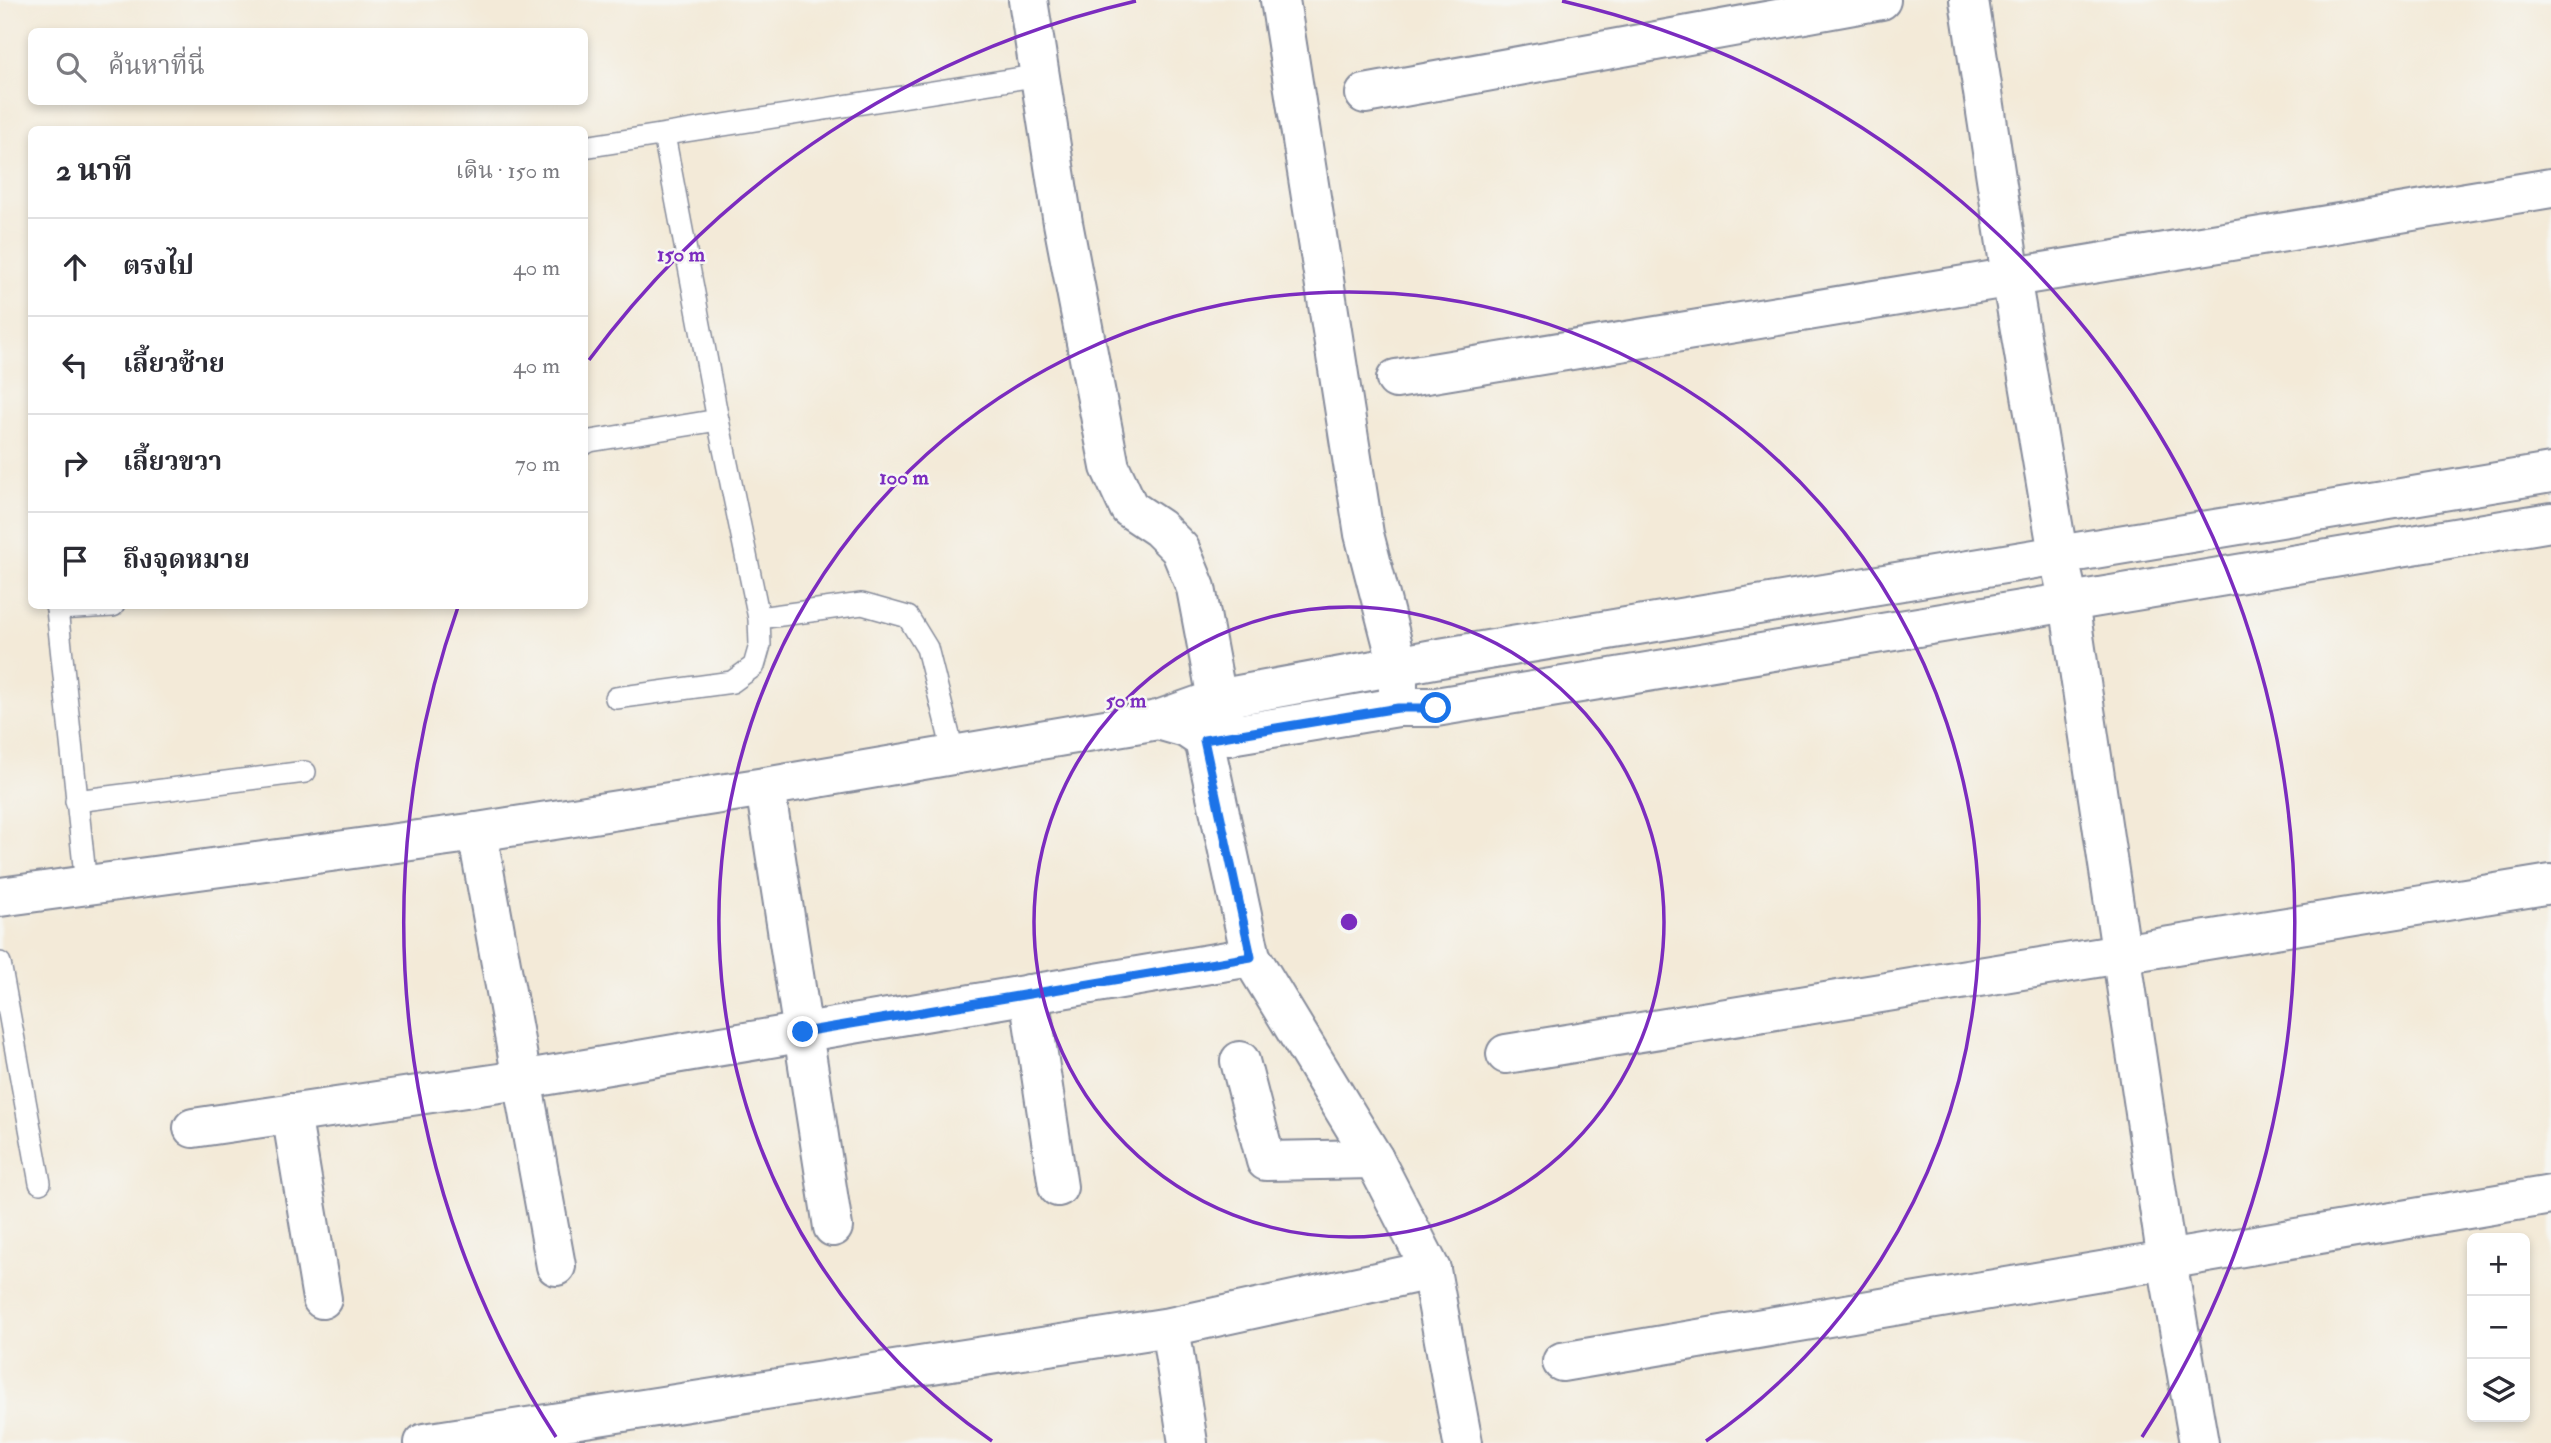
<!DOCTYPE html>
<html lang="th">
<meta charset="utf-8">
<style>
:root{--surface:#fff;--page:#f7f7f7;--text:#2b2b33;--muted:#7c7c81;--line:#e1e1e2}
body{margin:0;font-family:"IM FELL Double Pica","Noto Serif Thai",serif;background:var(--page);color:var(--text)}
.controls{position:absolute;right:21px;bottom:21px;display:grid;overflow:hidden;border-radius:10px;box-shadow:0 4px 10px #0003}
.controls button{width:63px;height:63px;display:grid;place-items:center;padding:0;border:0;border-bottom:2px solid var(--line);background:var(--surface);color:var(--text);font:35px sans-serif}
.stop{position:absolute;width:21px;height:21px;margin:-16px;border:5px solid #1a73e8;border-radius:50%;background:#fff}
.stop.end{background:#1a73e8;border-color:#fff;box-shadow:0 2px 7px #0008}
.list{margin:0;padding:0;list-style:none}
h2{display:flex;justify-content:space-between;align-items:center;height:91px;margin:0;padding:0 28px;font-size:30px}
h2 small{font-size:23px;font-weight:400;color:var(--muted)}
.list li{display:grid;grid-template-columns:46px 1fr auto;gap:21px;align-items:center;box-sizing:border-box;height:98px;padding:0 28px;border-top:2px solid var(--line)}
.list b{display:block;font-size:26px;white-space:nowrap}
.list em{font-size:23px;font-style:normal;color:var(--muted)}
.icon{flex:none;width:38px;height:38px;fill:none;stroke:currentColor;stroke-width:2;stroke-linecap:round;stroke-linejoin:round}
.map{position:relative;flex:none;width:2551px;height:1443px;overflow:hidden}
.search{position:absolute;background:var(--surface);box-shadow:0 4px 10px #0003;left:28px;top:28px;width:560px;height:77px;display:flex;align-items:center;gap:18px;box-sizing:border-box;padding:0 24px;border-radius:10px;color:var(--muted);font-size:26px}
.panel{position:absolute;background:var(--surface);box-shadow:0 4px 10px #0003;left:28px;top:126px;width:560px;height:483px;border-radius:10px}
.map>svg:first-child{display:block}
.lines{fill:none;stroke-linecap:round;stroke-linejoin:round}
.lane-casing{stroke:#878c9b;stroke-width:24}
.street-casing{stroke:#878c9b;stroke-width:42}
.secondary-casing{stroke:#878c9b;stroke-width:42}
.lane{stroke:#fff;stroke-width:21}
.street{stroke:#fff;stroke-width:38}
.secondary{stroke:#fff;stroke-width:38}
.route{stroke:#1a73e8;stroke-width:9}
.ring{fill:none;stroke:#7b2cbf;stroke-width:3.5}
.centre{fill:#7b2cbf;stroke:#f6f6f2;stroke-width:3.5}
.ring-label{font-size:21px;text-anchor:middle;font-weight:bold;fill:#7b2cbf;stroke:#f6f6f2;stroke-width:5;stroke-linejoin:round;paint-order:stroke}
</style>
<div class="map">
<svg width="2551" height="1443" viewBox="0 0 2551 1443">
<rect width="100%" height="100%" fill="#f6f6f2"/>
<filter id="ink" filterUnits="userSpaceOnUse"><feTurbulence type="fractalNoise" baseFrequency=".0143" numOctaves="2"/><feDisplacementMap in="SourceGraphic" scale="14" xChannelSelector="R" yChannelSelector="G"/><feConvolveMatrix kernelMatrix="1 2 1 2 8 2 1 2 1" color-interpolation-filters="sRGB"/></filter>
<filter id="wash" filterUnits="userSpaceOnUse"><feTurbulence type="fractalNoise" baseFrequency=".00686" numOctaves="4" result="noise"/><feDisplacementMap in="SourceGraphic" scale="28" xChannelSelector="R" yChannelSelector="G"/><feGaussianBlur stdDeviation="1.57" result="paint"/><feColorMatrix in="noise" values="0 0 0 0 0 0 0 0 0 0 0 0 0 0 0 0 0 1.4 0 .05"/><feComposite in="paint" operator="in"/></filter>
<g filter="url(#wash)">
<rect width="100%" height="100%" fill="#f3ead8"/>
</g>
<g filter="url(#ink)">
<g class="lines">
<g class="lane-casing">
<g id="lane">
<polyline points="584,147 1041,75"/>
<polyline points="584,444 590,441 718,420"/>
<polyline points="56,606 57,609 113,606"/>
<polyline points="57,609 86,885"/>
<polyline points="759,618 862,604 908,617 927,648 954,755"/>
<polyline points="616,698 732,682 754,666 760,645 759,618 718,420 664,135"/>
<polyline points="76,801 305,772"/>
<polyline points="0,963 40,1183"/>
</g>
</g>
<g class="street-casing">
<g id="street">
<polyline points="1028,0 1063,223 1110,467 1129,508 1159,528 1180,549 1196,588 1217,699 1158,720"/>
<polyline points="1280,0 1364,534 1398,665 1398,691"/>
<polyline points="1969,0 2011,277 2058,554 2069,602 2167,1261 2199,1443"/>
<polyline points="1365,94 1881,0"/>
<polyline points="1396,379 2551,188"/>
<polyline points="1230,736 1217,699 1434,659 2551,473"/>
<polyline points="1206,739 1398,707 1436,707 2551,522"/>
<polyline points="765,787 833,1227"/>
<polyline points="477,832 556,1266"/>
<polyline points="1029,994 1058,1187"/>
<polyline points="1506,1054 2551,884"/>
<polyline points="1240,1061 1266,1161 1374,1159"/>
<polyline points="291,1113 322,1299"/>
<polyline points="193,1128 520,1080 1251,957"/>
<polyline points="1170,1327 1188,1443"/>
<polyline points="1562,1362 2551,1195"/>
<polyline points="424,1443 1170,1327 1431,1270"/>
</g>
</g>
<g class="secondary-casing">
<polyline id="secondary" points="0,897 477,832 765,787 1158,720 1186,728 1204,740 1251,957 1374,1159 1431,1270 1463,1443"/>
</g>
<use href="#lane" class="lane"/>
<use href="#street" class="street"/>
<use href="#secondary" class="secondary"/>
</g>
</g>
<g class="lines" filter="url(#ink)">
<polyline class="route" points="803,1032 1251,957 1204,740 1398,708 1436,708"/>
</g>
<g class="ring">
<circle cx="1349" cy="922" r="315"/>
<path d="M992 1441A630 630 0 1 1 1706 1441"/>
<path d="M556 1437A945 945 0 0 1 458 607M589 360A945 945 0 0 1 1136 1M1562 1A945 945 0 0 1 2142 1437"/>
</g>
<circle cx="1349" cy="922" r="10" class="centre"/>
<g class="ring-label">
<text x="681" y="261">150 m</text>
<text x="904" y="484">100 m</text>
<text x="1126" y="707">50 m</text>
</g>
</svg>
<div class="controls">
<button>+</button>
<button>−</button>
<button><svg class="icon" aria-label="layers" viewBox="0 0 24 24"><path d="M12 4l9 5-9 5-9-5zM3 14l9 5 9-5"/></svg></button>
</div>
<div class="stop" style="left:1436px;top:708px"></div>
<div class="stop end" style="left:803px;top:1032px"></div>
<div class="search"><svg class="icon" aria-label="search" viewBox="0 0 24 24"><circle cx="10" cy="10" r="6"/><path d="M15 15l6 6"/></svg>ค้นหาที่นี่</div>
<section class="panel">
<h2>2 นาที<small>เดิน · 150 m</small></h2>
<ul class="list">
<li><svg class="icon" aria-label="ahead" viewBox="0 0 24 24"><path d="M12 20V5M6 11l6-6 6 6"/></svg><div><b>ตรงไป</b></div><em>40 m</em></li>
<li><svg class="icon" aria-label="left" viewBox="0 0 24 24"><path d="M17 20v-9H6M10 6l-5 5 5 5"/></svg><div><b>เลี้ยวซ้าย</b></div><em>40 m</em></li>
<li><svg class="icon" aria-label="right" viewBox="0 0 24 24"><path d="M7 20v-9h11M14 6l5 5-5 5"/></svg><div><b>เลี้ยวขวา</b></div><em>70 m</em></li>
<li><svg class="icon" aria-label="arrive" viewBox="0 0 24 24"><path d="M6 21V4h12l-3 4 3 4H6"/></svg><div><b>ถึงจุดหมาย</b></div></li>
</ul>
</section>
</div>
